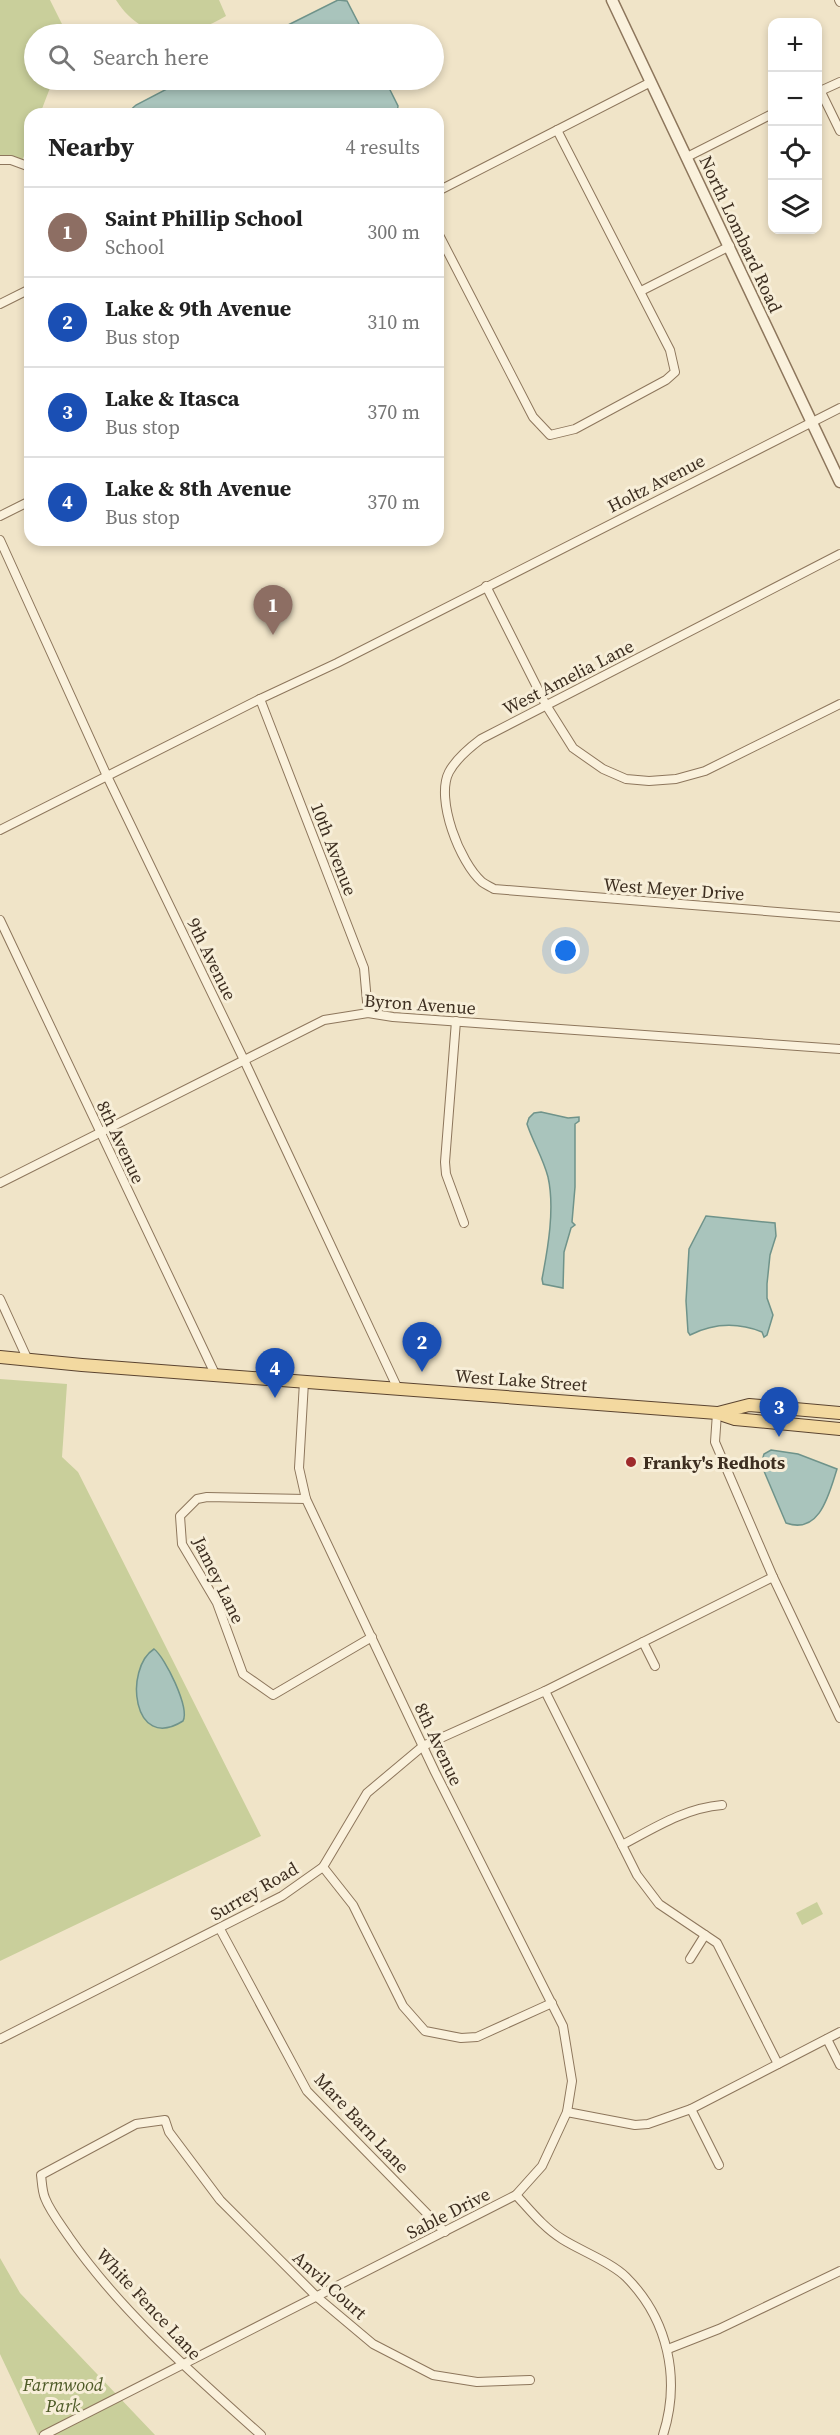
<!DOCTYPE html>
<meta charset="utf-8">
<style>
:root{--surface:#fff;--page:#f6f6f6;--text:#222;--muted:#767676;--line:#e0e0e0;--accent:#9e2a2b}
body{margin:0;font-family:"Source Serif 4",serif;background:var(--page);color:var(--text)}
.controls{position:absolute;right:18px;top:18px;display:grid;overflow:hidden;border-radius:12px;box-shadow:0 3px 9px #0003}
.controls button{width:54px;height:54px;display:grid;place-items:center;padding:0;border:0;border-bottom:2px solid var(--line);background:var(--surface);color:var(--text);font:30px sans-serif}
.you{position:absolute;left:566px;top:951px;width:21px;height:21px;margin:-15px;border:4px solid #fff;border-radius:50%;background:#1a73e8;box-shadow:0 0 0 9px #1a73e833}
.badge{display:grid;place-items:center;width:39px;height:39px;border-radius:50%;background:var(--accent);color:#fff;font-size:20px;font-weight:700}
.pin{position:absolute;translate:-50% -50px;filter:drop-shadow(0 2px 3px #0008)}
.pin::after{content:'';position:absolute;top:32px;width:21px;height:18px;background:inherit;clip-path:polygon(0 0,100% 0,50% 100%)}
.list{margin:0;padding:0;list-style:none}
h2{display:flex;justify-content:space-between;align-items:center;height:78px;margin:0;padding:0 24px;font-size:26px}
h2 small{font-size:20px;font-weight:400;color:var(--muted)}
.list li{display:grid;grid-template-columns:39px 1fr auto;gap:18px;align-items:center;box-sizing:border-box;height:90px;padding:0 24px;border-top:2px solid var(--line)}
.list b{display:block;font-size:22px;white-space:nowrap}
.list p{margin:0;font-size:20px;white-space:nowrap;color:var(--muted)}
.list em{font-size:20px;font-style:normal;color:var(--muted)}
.icon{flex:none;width:33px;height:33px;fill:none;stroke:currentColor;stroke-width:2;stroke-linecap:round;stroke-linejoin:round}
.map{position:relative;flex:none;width:840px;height:2435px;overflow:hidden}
.search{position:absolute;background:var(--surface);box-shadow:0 3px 9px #0003;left:24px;top:24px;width:420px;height:66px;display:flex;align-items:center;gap:15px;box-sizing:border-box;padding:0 21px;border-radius:33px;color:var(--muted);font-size:22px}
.panel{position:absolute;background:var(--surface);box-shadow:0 3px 9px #0003;left:24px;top:108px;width:420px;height:438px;border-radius:18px}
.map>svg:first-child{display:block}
.green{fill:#c9cf9b}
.water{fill:#a9c4bc;stroke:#6f938a;stroke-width:1.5}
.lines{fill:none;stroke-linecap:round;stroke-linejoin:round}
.minor-casing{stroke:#8d765c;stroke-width:10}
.tertiary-casing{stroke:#8d765c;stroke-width:13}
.primary-casing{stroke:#5b4430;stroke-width:14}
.minor{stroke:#faf1dc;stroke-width:8}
.tertiary{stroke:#faf1dc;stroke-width:10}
.primary{stroke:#f3d9a0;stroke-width:12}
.poi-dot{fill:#9e2a2b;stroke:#f7eed8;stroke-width:2}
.labels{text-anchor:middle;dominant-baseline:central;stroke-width:6;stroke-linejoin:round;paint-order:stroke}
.street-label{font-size:18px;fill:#3d2e20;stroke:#f7eed8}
.poi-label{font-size:18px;font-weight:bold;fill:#3d2e20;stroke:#f7eed8;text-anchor:start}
.park-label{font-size:18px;font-style:italic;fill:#4d5a26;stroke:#f7eed8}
</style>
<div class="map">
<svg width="840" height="2435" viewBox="0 0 840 2435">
<rect width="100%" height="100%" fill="#f0e4c8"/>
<g class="green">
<polygon points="0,0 50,0 67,34 34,34 34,80 53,80 40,114 30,114 30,141 22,161 0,159"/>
<path d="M116,0H219L226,16C187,39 144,44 116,0Z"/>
<polygon points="0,1379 67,1384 62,1457 78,1472 261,1836 0,1961"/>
<polygon points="817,1902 823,1914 802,1925 796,1913"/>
<polygon points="0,2258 20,2293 155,2435 38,2435 0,2354"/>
</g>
<g class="water">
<polygon points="338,0 347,1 364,34 270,34"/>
<polygon points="184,80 385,80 398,106 397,113 126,114 136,105"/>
<path d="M541,1112L568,1118L579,1117V1121L575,1124V1187L572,1222L575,1225L571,1228L564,1252L563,1288L543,1284L542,1279C548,1248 555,1208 548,1177C543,1158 533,1142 527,1124L529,1118L534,1113Z"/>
<path d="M706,1216L775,1223L776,1236L770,1255L767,1284V1298L773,1315L767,1335L764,1337L762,1332C737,1322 714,1323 690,1335L688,1332L686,1301L689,1249Z"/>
<path d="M771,1450L798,1454L837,1469C829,1494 820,1535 786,1523L761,1464L764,1454Z"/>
<path d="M154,1649C165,1657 190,1708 183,1721C132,1753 124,1668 154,1649Z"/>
</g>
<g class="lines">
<g class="minor-casing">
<g id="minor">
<polyline points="839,0 840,2"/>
<polyline points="820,90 840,131"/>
<polyline points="818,92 840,82"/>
<polyline points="687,157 772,114"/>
<polyline points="0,160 11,160 30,167"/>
<polyline points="438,191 651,82"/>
<polyline points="438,233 533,417 550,435 575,429 666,380 675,372 670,350 557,130"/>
<polyline points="641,291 730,246"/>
<polyline points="0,304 30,289"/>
<polyline points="0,516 30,501"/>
<polyline points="0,540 107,776 244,1060 398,1389"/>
<path d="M840,554L481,739C469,748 456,759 449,772C435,799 460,863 482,882C486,885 491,887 494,889L840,917"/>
<polyline points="486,586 546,705 573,748 603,769 626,779 649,781 676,779 705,771 840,704"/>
<polyline points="260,699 364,968 368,1013"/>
<polyline points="0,830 260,699 337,663 840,408"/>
<polyline points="0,920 216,1376"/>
<polyline points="456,1021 445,1162 446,1174 464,1223"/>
<polyline points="0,1183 324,1020 368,1013 393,1017 840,1049"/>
<polyline points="0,1299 27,1358"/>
<polyline points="717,1413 715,1442 773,1577 840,1718"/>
<polyline points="306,1499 207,1497 197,1499 180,1516 182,1544 217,1603 243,1674 273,1695 372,1637"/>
<polyline points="643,1642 655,1666"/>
<polyline points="545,1691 637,1875 659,1904 717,1943 778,2064"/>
<path d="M622,1845C654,1828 685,1808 722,1805"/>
<polyline points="323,1867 353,1905 403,2006 425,2031 461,2038 477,2037 552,2003"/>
<polyline points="220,1929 307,2091 445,2232"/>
<polyline points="690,1959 705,1935"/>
<polyline points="0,2039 282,1896 323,1867 367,1793 423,1746 545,1691 773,1577"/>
<polyline points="827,2039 840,2065"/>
<polyline points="691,2109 719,2165"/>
<polyline points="567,2112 635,2125 648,2124 691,2109 840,2032"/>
<path d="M516,2195C530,2210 544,2228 562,2239C581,2251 611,2262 626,2277C668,2319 681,2379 663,2435"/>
<polyline points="668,2349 719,2329 840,2271"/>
<polyline points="44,2435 516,2195 542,2166 567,2112 572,2081 563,2026 435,1772 306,1499 299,1468 304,1382"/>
<path d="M261,2435C193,2374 122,2313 69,2237C61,2225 50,2211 45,2198C42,2191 42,2182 41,2175L136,2124L165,2120L169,2132L220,2200L317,2297L373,2344L433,2375L477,2382L530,2380"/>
</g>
</g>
<g class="tertiary-casing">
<polyline id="tertiary" points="612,0 840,482"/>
</g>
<g class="primary-casing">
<g id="primary">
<polyline points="0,1357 82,1365 717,1413 735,1419 840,1429"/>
<polyline points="718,1413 749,1405 840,1413"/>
</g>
</g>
<use href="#minor" class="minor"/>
<use href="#tertiary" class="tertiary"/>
<use href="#primary" class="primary"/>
</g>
<circle class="poi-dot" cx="631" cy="1462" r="6"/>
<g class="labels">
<g class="street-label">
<text transform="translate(741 234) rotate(65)">North Lombard Road</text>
<text transform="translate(656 483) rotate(-27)">Holtz Avenue</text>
<text transform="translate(568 677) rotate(-27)">West Amelia Lane</text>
<text transform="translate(334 849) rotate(69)">10th Avenue</text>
<text transform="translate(674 889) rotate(4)">West Meyer Drive</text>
<text transform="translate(212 959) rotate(64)">9th Avenue</text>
<text transform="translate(420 1004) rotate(4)">Byron Avenue</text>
<text transform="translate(121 1142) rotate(65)">8th Avenue</text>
<text transform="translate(521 1380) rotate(4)">West Lake Street</text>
<text transform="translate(219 1580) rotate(64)">Jamey Lane</text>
<text transform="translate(439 1744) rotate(65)">8th Avenue</text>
<text transform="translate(254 1891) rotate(-30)">Surrey Road</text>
<text transform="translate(362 2123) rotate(47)">Mare Barn Lane</text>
<text transform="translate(448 2213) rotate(-27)">Sable Drive</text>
<text transform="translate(330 2285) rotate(42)">Anvil Court</text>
<text transform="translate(149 2304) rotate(47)">White Fence Lane</text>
</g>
<g class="poi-label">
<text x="643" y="1462">Franky's Redhots</text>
</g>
<g class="park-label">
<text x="63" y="2384">Farmwood<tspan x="63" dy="21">Park</tspan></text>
</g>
</g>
</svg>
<div class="controls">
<button>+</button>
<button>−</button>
<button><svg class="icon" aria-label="locate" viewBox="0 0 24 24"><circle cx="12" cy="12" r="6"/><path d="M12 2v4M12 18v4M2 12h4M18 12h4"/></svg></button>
<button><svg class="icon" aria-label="layers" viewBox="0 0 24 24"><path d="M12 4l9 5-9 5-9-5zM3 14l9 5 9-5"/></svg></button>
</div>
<div class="you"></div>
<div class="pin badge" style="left:273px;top:635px;background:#8d6e63">1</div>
<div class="pin badge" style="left:422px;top:1372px;background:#1a4fb4">2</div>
<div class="pin badge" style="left:779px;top:1437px;background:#1a4fb4">3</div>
<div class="pin badge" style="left:275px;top:1398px;background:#1a4fb4">4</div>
<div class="search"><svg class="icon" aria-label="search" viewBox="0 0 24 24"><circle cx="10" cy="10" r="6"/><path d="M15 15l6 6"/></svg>Search here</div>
<section class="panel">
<h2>Nearby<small>4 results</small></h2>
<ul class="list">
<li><span class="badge" style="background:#8d6e63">1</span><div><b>Saint Phillip School</b><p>School</p></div><em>300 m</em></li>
<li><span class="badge" style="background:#1a4fb4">2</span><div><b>Lake &amp; 9th Avenue</b><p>Bus stop</p></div><em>310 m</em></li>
<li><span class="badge" style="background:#1a4fb4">3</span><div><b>Lake &amp; Itasca</b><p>Bus stop</p></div><em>370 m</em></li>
<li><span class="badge" style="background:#1a4fb4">4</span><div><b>Lake &amp; 8th Avenue</b><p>Bus stop</p></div><em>370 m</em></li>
</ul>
</section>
</div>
